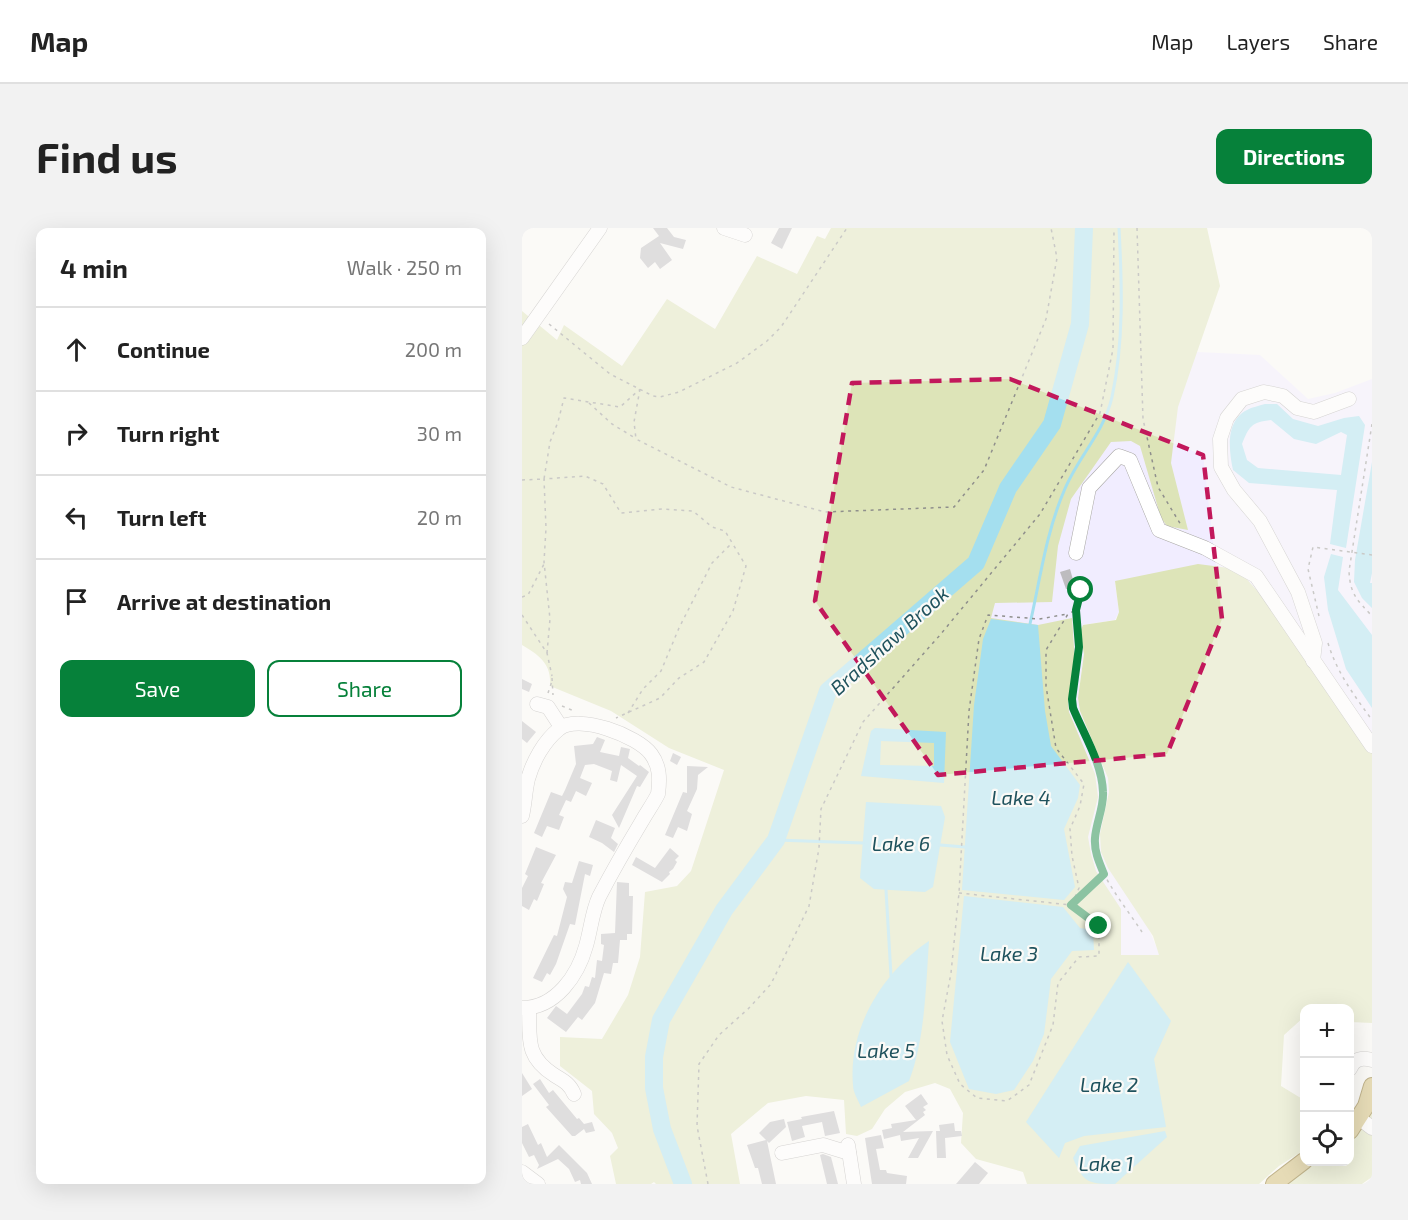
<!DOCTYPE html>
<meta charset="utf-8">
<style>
:root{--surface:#fff;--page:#f2f2f2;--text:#222;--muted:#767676;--line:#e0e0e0;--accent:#06813a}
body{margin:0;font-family:"Exo 2",sans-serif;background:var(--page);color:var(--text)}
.controls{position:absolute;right:18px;bottom:18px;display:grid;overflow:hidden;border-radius:12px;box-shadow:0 6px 24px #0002}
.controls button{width:54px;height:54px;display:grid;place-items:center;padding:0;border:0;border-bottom:2px solid var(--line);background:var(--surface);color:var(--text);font:30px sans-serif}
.stop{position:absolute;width:18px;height:18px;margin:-14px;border:4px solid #06813a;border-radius:50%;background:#fff}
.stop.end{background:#06813a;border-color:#fff;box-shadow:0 2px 6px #0008}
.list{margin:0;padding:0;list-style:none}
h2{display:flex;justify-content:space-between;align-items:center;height:78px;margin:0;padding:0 24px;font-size:26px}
h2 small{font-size:20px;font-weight:400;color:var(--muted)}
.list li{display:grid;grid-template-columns:39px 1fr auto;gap:18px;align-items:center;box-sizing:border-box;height:84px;padding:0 24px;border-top:2px solid var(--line)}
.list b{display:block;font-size:22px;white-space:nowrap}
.list em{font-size:20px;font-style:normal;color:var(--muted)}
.actions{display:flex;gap:12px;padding:18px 24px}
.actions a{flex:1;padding:14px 0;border:2px solid var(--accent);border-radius:12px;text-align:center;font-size:21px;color:var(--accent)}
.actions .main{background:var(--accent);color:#fff}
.icon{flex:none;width:33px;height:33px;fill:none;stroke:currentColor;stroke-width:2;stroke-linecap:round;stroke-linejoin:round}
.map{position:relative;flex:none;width:850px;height:956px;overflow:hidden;border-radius:12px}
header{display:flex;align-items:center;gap:36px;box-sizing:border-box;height:84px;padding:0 30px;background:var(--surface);border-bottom:2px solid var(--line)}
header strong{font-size:28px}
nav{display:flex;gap:33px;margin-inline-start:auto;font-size:21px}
.intro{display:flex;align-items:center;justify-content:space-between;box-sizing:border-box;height:144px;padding:0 36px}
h1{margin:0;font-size:42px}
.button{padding:15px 27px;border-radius:12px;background:var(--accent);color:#fff;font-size:21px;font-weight:700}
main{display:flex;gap:36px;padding:0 36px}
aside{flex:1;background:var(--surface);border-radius:12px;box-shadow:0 6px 24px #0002}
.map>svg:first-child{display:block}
.commercial{fill:#f1edff}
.green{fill:#dde4b8}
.water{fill:#a4dfef;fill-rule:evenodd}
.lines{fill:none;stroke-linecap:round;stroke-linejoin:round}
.stream{stroke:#a4dfef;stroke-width:3}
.river{stroke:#a4dfef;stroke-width:18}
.building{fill:#bdbcbf}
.minor-casing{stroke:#a9a8a5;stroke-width:15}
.major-casing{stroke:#7a600a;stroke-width:18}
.path{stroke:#8f8f8c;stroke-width:1.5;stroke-dasharray:3 4.5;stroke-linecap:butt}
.minor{stroke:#fff;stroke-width:14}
.major{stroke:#cdb566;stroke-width:16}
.route{stroke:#06813a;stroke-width:8}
.marked{fill:none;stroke:#c2185b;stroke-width:4.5;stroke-dasharray:12 8;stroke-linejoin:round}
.labels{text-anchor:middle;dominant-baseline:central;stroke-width:4.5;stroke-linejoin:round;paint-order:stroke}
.water-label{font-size:20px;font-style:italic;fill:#1f525d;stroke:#fbfaf7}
</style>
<header>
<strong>Map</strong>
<nav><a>Map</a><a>Layers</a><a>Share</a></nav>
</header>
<div class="intro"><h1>Find us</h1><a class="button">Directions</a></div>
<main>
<aside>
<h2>4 min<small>Walk · 250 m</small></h2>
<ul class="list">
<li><svg class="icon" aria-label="ahead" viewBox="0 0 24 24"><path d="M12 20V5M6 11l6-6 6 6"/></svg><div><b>Continue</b></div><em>200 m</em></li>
<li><svg class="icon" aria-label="right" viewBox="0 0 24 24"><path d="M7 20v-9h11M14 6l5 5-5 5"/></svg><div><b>Turn right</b></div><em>30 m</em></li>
<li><svg class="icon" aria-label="left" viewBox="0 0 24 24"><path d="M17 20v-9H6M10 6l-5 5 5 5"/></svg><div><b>Turn left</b></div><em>20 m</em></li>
<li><svg class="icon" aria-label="arrive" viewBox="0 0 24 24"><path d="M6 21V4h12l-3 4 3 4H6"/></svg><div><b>Arrive at destination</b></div></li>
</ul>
<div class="actions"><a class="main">Save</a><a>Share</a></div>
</aside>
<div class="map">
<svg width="850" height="956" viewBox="0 0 850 956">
<rect width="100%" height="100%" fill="#fbfaf7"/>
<polygon class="commercial" points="675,124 738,127 786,171 813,165 850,151 850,533 593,354 597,384 593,392 561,397 558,404 562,426 556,470 558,483 586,550 587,564 580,588 638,728 705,836 315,570 585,185"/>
<g class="green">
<path d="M309,0H685L698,58L656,179L649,235L666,302L645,298L639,290L618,218L609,213L589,214L549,271L536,318L530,374L473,375L469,390L516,397L550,390L553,434L546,475L547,484L573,546L576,569L566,609L569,626L574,643L599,681V727H637L631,708L586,640L579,624L578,606L587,564L586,550L558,483L556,470L562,426L558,404L561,397L594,392L597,384L593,353L676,336L707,340L722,348L739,367L785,429L850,525V795L828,794V780H782V789L762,807L759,858L782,872V922L757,938L737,956H505L501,944L454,931L439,915L441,885L428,861L413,855L383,864L363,881L350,901L335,908L324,906L322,872L284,868L246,875L209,906L218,956H134L132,954L129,956H94L88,928L96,920L90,905L72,886L70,863L38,838V809L80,811L106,767L118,729L123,664L155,658L169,643L202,542L147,520L89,483L28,458C30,436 17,427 0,417V83L35,112L42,97L100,138L145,71L193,101L235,28L275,46L295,8L303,11Z"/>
<polygon points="850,878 850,949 840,956 764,956 793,934 828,934 828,910"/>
</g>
<g class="water">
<path d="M743,176H755L771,191L796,198L822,190L837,188L843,197L824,320L808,316L815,262L727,255L711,242C707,223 703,193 725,182C730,179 737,178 743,176ZM749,192L772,211L794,216L819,204L825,207L819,247L736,240L725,232L720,216C727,199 729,194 749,192Z"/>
<polygon points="850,234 850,345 848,355 850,355 850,380 840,370 832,354 833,332"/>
<polygon points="809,326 821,329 816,362 850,407 850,480 824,441 806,382 802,349"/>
<polygon points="469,391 516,397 523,483 529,518 558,557 556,570 542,601 553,659 542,672 440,662 452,477 461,411"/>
<path d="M353,500L424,504L422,555L339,548L349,503ZM359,513L412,515V538L358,537Z"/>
<polygon points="344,574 419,578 423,589 411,659 403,664 352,661 338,650"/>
<polygon points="442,668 541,679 558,700 571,702 572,722 550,723 529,751 522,806 511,833 492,862 474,866 447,861 428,814"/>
<path d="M407,713C404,757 403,812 387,853L339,879C336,872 331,864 331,857C326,800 361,744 407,713Z"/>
<polygon points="606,734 649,793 632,831 644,899 562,908 543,915 537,930 504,894"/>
<path d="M643,903L645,909L593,956C567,956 561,955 551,930L558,918Z"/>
</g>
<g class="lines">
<g class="stream">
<path d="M508,396C518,352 524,305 542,263C555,230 582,205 590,169C602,114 600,56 597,0"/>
<polyline points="254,612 341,615"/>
<polyline points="418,617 443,619"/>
<polyline points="364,662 369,748"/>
</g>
<polyline class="river" points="161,956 140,901 132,860 132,829 139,792 202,682 254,612 306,463 454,335 486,260 530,196 558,96 562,0"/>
</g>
<g class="building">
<polygon points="131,0 145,0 152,9 164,12 161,21 138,15 150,32 138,41 133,34 126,40 118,30 119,20 137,8"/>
<polygon points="257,0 270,0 260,21 249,15"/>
<polygon points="548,341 553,359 544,361 538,344"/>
<polygon points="0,451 10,456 7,464 0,461"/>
<polygon points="0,493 14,504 5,515 0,511"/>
<polygon points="75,509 83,512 78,524 97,528 99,519 108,521 106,530 117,538 118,537 127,544 118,559 115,558 97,600 90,587 115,548 99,537 95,554 88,552 90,543 72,536 63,537 58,550 70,555 64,568 54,563 49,574 44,572 37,587 42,589 37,602 25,598 20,609 12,605 29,564 40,568 43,562 54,536 52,518 71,516"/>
<polygon points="151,525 159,529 155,537 148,533"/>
<polygon points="165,538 186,539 176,547 175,561 165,583 170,586 165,603 156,599 151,610 143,607 161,564 165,565"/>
<polygon points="74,592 93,600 89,610 96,616 92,624 80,615 67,609"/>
<polygon points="14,619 34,627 19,655 22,656 15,673 12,671 7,682 0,678 0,660 6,648 3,646"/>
<polygon points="148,620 157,628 153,632 155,634 151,641 147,644 148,646 140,654 110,637 114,629 133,640"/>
<polygon points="57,633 71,637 68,648 63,646 53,697 48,696 34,736 28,747 25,745 20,754 11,750 32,707 35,708 45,669 41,661 43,654 50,655"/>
<polygon points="95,654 107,655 107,668 111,668 110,706 105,706 105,712 98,712 96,735 91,735 89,746 82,745 73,775 60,792 56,789 44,804 25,790 34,778 45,786 60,766 63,758 67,759 70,749 73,750 75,732 80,733 82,717 79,716 79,706 93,705"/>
<polygon points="0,845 10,861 0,868"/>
<polygon points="18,851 27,865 31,862 55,891 57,890 62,896 70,894 73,903 64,905 62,901 53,908 50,908 24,879 27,877 11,856"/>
<polygon points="399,866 406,876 401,879 404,882 401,884 403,887 381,904 411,903 396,930 386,930 397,910 379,913 378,907 362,911 360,902 370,900 369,896 394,892 383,878"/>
<polygon points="312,883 318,905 303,908 300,894 280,898 283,909 270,913 265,894 280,891 279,889"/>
<polygon points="262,891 264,899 247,915 245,913 254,956 240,956 236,940 233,940 225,917 244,912 237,905 248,894"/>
<polygon points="432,895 433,903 439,903 440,908 423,910 424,930 415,930 414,903 418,903 417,897"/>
<polygon points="6,896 16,917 19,915 25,929 37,917 65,945 70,956 59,956 58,952 53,954 47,941 36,931 15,941 17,937 12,927 7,929 0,915 0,899"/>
<polygon points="359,907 362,920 354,921 358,942 364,942 365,945 385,948 384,956 350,956 343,910"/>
<polygon points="301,926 309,929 316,956 305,956 298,927"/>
<polygon points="453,934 466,945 457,956 434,956"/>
</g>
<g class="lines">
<g class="minor-casing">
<g id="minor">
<polyline points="202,0 223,7"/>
<polyline points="0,110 78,0"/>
<polyline points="554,325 567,260 597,228 608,232 637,302 683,320 734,348 850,518"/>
<polyline points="791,433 793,415 776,364 738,293 712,262 699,239 698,211 705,190 720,171 742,164 761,168 775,180 792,184 827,171"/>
<polyline points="15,476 26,479 39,499"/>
<path d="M0,588C3,576 3,563 6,551C11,533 22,513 37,501C56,485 116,508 129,526C138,538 138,551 136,566C131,576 125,584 120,593C105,618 90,644 77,669C70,684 69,701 64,718C56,747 34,780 0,780"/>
<path d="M7,780C8,811 3,828 32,847C42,853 48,856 52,866"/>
<path d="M828,841C832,831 839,829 850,832"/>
<polyline points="837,890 850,900"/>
<polyline points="326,917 332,956"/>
<polyline points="260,925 301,917 327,925"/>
<polyline points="0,944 16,956"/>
</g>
</g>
<g class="major-casing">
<g id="major">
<polyline points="828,903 844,878 850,858"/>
<polyline points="752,956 782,933"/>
</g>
</g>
<g class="path">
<polyline points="615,0 621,191 636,259 659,297"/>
<polyline points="27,96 88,146 131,168 138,169 157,164 215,135 245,113 259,99 325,0"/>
<polyline points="118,161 112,194 114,211 209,259 303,284 432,279 462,242 524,91 535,30 529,0"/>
<polyline points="67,175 90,196 113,210"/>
<path d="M850,196L827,343C828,366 835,372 850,388"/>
<polyline points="0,252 22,251 28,214 36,194 42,170 98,179 117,162"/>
<path d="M559,362L554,382L557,419L550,471L551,480C562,505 582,540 581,567C581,588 568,608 575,630C584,656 605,681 620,704"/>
<polyline points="0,369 6,367 22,336"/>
<polyline points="0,387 25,425 30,448"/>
<polyline points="797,388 786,341 791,319 850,327"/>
<path d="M806,415C815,445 832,467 850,492"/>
<polyline points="25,425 28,391 22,334 24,300 22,251 63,248 81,256 99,285 140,281 171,283 190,299 203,303 224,338 211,383 182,434 157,450 138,470 94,490"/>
<polyline points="30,450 31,467"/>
<polyline points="26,465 30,453"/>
<polyline points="40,478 52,483"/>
<polyline points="106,485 121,461 139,443 157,400 190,335 210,315"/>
<polyline points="437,665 549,677 577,698 577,728 557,729 536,755 531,797 507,857 485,873 455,870 438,856 425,827 420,793 429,745 437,665 447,483 457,411 466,387 517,391 546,386"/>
<polyline points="550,676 557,660 550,628 548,601 558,578 562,556 534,520 524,458 524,422 546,386 554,382"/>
<polyline points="550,676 581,646"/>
<polyline points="186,956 175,898 177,836 197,807 226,781 249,756 287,678 297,620 299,581 341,494 418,407 518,286 578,185 591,121 592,0"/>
</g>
<use href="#minor" class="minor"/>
<use href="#major" class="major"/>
</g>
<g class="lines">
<path class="route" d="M559,362L554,382L557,419L550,471L551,480C562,507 580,535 581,564C582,579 574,595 573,610C572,623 577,634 582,646L549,677L577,698"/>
</g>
<path d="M0 0H850V956H0ZM488,151L681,227L700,391L645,526L416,547L293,373L330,155Z" fill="#fbfaf7" fill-opacity=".55" fill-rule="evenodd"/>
<path class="marked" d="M488,151L681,227L700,391L645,526L416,547L293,373L330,155Z"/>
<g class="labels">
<g class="water-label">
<text transform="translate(367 412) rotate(-42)">Bradshaw Brook</text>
<text x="499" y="569">Lake 4</text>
<text x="379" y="615">Lake 6</text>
<text x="487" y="725">Lake 3</text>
<text x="364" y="822">Lake 5</text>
<text x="587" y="856">Lake 2</text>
<text x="584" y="935">Lake 1</text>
</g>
</g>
</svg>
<div class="controls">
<button>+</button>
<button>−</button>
<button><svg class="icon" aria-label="locate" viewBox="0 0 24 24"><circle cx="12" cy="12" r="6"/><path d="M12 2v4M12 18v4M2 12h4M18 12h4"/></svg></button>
</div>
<div class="stop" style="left:559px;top:362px"></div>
<div class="stop end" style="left:577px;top:698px"></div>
</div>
</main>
